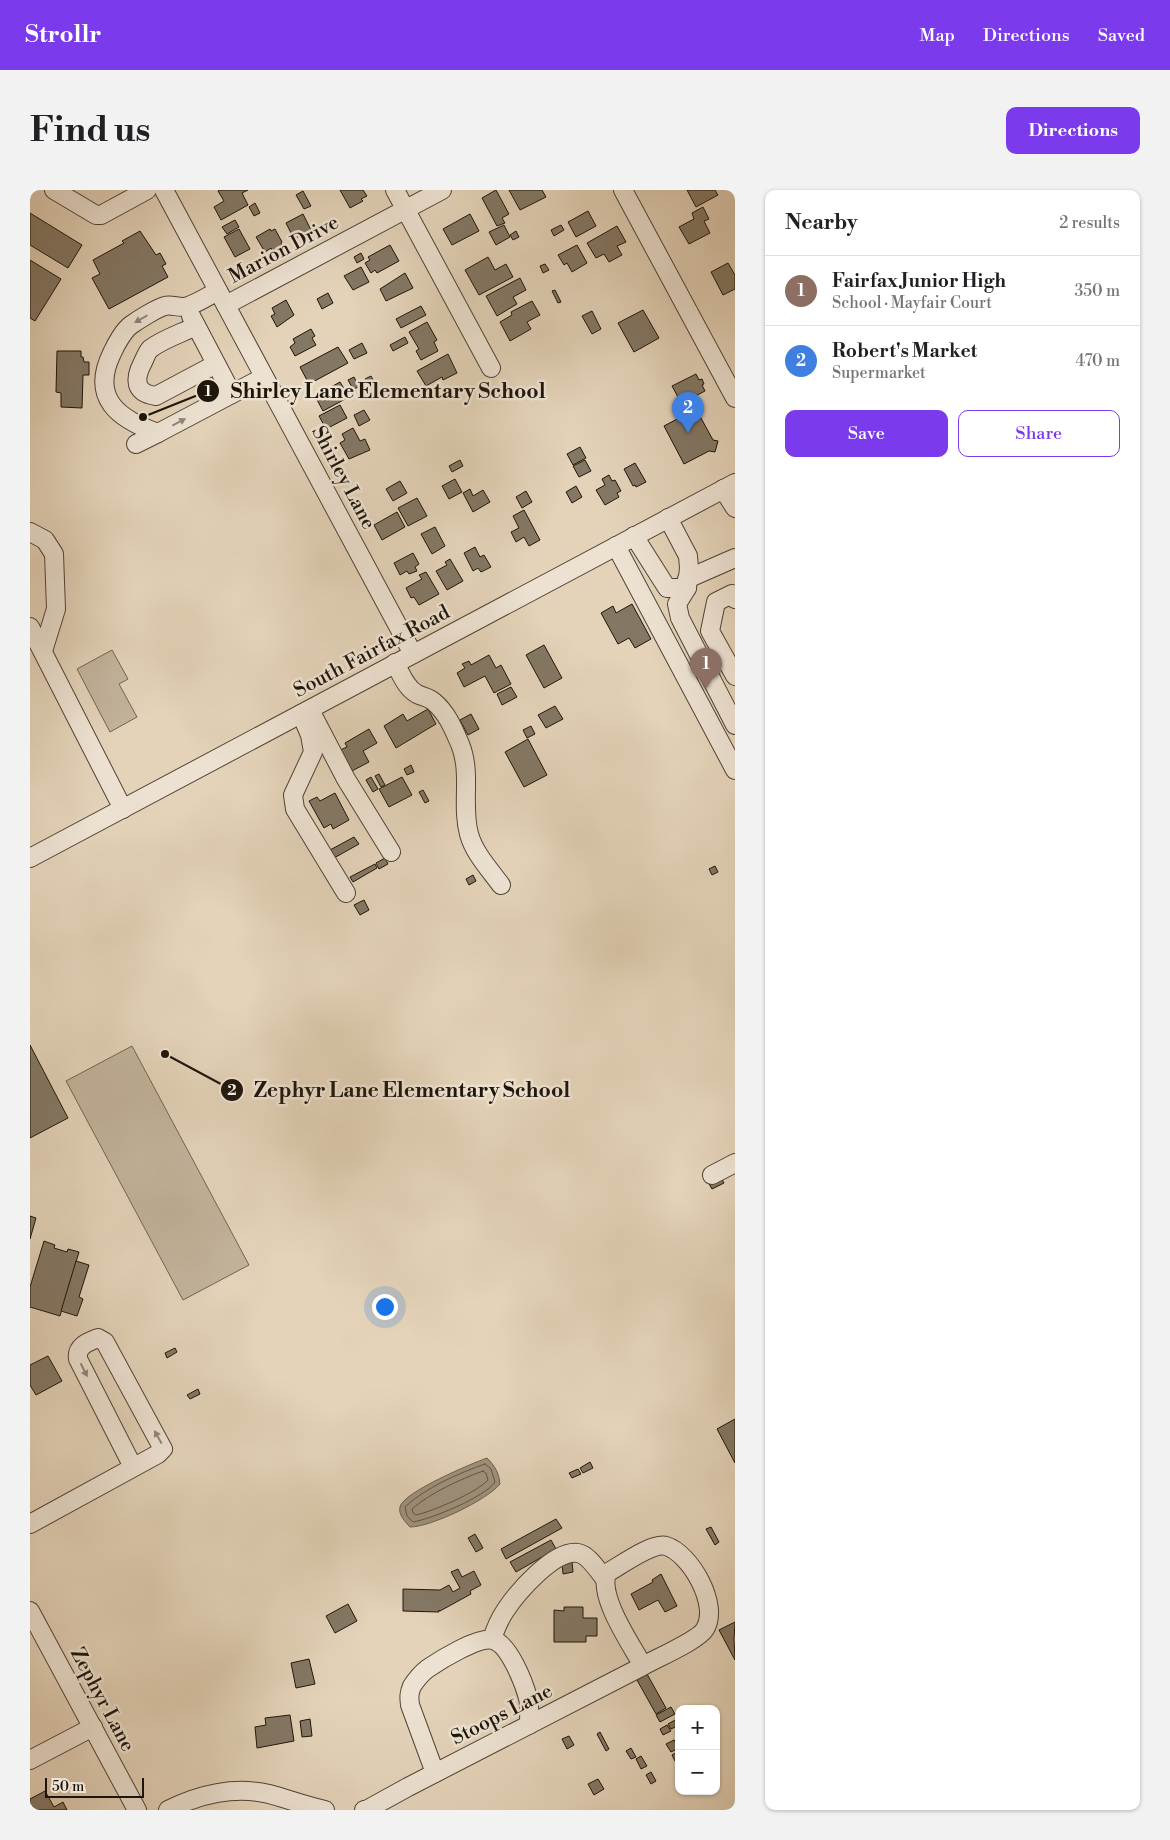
<!DOCTYPE html>
<meta charset="utf-8">
<style>
:root{--surface:#fff;--page:#f2f2f2;--text:#202124;--muted:#757577;--line:#e0e0e0;--accent:#7c3aed}
body{margin:0;font-family:"Libre Bodoni",serif;background:var(--page);color:var(--text)}
.controls{position:absolute;right:15px;bottom:15px;display:grid;overflow:hidden;border-radius:10px;box-shadow:0 1px 4px #0004}
.controls button{width:45px;height:45px;display:grid;place-items:center;padding:0;border:0;border-bottom:1px solid var(--line);background:var(--surface);color:var(--text);font:25px sans-serif}
.scale{position:absolute;left:15px;bottom:12px;width:99px;box-sizing:border-box;padding-left:5px;border:2px solid #1d150a;border-top:0;font-size:14px;line-height:18px;white-space:nowrap;color:#1d150a;-webkit-text-stroke:4px #ede2d2;paint-order:stroke}
.you{position:absolute;left:354px;top:1116px;width:18px;height:18px;margin:-12px;border:4px solid #fff;border-radius:50%;background:#1a73e8;box-shadow:0 0 0 8px #1a73e833}
.badge{display:grid;place-items:center;width:32px;height:32px;border-radius:50%;background:var(--accent);color:#fff;font-size:16px;font-weight:700}
.pin{position:absolute;translate:-50% -41px;filter:drop-shadow(0 1px 2px #0008)}
.pin::after{content:'';position:absolute;top:26px;width:18px;height:15px;background:inherit;clip-path:polygon(0 0,100% 0,50% 100%)}
.list{margin:0;padding:0;list-style:none}
h2{display:flex;justify-content:space-between;align-items:center;height:65px;margin:0;padding:0 20px;font-size:21px}
h2 small{font-size:16px;font-weight:400;color:var(--muted)}
.list li{display:grid;grid-template-columns:32px 1fr auto;gap:15px;align-items:center;box-sizing:border-box;height:70px;padding:0 20px;border-top:1px solid var(--line)}
.list b{display:block;font-size:19px;white-space:nowrap}
.list p{margin:0;font-size:16px;white-space:nowrap;color:var(--muted)}
.list em{font-size:16px;font-style:normal;color:var(--muted)}
.actions{display:flex;gap:10px;padding:15px 20px}
.actions a{flex:1;padding:11px 0;border:1px solid var(--accent);border-radius:10px;text-align:center;font-size:18px;color:var(--accent)}
.actions .main{background:var(--accent);color:#fff}
.map{position:relative;flex:none;width:705px;height:1620px;overflow:hidden;border-radius:10px}
header{display:flex;align-items:center;gap:30px;box-sizing:border-box;height:70px;padding:0 25px;background:var(--accent);color:#fff}
header strong{font-size:24px}
nav{display:flex;gap:28px;margin-inline-start:auto;font-size:18px}
.intro{display:flex;align-items:center;justify-content:space-between;box-sizing:border-box;height:120px;padding:0 30px}
h1{margin:0;font-size:35px}
.button{padding:12px 22px;border-radius:10px;background:var(--accent);color:#fff;font-size:18px;font-weight:700}
main{display:flex;gap:30px;padding:0 30px}
aside{flex:1;background:var(--surface);border-radius:10px;box-shadow:0 1px 4px #0004}
.map>svg:first-child{display:block}
.green{fill:#c2b39b;stroke:#706452}
.water{fill:#a0927e;stroke:#6c6050}
.lines{fill:none;stroke-linecap:round;stroke-linejoin:round}
.shore{stroke:#5e5444;stroke-width:1}
.building{fill:#847865;stroke:#1d150a}
.minor-casing{stroke:#4f4436;stroke-width:20}
.minor{stroke:#ede2d2;stroke-width:18}
.oneway{fill:#8f8678}
.labels{text-anchor:middle;dominant-baseline:central;stroke-width:5;stroke-linejoin:round;paint-order:stroke}
.street-label{font-size:20px;fill:#1d150a;stroke:#ede2d2}
.leader{fill:none;stroke:#1d150a;stroke-width:2}
.callout-dot{fill:#1d150a;stroke:#ede2d2;stroke-width:2}
.mark-label{font-size:15px;text-anchor:middle;font-weight:bold;fill:#fff}
.callout-label{font-size:21px;text-anchor:middle;font-weight:bold;fill:#1d150a;stroke:#ede2d2;stroke-width:5;stroke-linejoin:round;paint-order:stroke}
</style>
<header>
<strong>Strollr</strong>
<nav><a>Map</a><a>Directions</a><a>Saved</a></nav>
</header>
<div class="intro"><h1>Find us</h1><a class="button">Directions</a></div>
<main>
<div class="map">
<svg width="705" height="1620" viewBox="0 0 705 1620">
<rect width="100%" height="100%" fill="#e4d3b9"/>
<filter id="stains"><feTurbulence type="fractalNoise" baseFrequency=".004" numOctaves="4"/><feColorMatrix values="0 0 0 0 .2 0 0 0 0 .09 0 0 0 0 .02 0 0 0 .5 -.17"/></filter>
<radialGradient id="worn" r=".72"><stop offset=".6" stop-color="#630" stop-opacity="0"/><stop offset="1" stop-color="#630" stop-opacity=".3"/></radialGradient>
<g class="green">
<polygon points="82,460 98,489 89,494 107,527 80,542 47,479"/>
<polygon points="102,856 219,1075 153,1110 36,891"/>
</g>
<path class="water" d="M457,1268C465,1276 469,1283 470,1294C457,1310 401,1337 380,1337C375,1332 368,1324 370,1317C373,1302 443,1273 457,1268Z"/>
<g class="lines">
<g class="shore">
<path d="M455,1274L461,1279L465,1292C455,1307 401,1329 383,1332L377,1326L375,1317C395,1298 429,1283 455,1274Z"/>
<path d="M453,1281L456,1283L458,1290C446,1303 403,1321 386,1325L383,1323L382,1319C400,1303 431,1289 453,1281Z"/>
</g>
</g>
<g class="building">
<polygon points="190,0 218,0 212,3 218,15 191,30 184,17 194,11 188,1"/>
<polygon points="310,0 333,0 337,6 331,9 333,11 320,18"/>
<polygon points="466,0 479,24 472,28 475,33 467,36 452,8"/>
<polygon points="479,0 512,0 516,7 490,20"/>
<polygon points="657,0 685,0 688,5 666,17"/>
<polygon points="273,1 281,16 274,19 266,5"/>
<polygon points="225,13 230,23 224,26 219,17"/>
<polygon points="673,17 679,29 674,31 680,43 659,54 649,37 664,29 662,23"/>
<polygon points="558,21 566,36 546,47 538,32"/>
<polygon points="0,23 52,55 38,78 0,55"/>
<polygon points="273,24 281,40 264,49 256,33"/>
<polygon points="440,24 449,41 422,55 413,39"/>
<polygon points="205,30 209,37 197,44 192,37"/>
<polygon points="474,35 480,47 466,55 459,42"/>
<polygon points="531,35 534,40 524,46 521,40"/>
<polygon points="587,36 596,52 587,56 592,65 579,72 574,64 566,68 557,53"/>
<polygon points="209,39 220,59 205,67 194,47"/>
<polygon points="240,39 241,41 245,39 252,52 251,53 253,58 243,63 241,58 235,62 226,47"/>
<polygon points="110,41 126,65 130,63 136,74 132,76 138,87 79,119 62,88 70,84 63,70 94,53 92,51"/>
<polygon points="486,41 489,47 483,50 480,45"/>
<polygon points="360,55 369,71 347,83 345,80 341,83 335,73 340,70 338,67"/>
<polygon points="547,55 557,73 542,82 537,73 534,75 528,65"/>
<polygon points="331,63 334,69 327,73 324,67"/>
<polygon points="458,67 465,80 476,74 483,87 449,105 435,80"/>
<polygon points="0,70 31,89 5,131 0,128"/>
<polygon points="698,73 705,85 705,99 693,105 681,82"/>
<polygon points="515,74 519,80 513,83 510,76"/>
<polygon points="331,77 339,92 323,100 314,86"/>
<polygon points="375,83 383,98 356,111 350,99"/>
<polygon points="490,88 496,100 483,107 487,114 467,126 456,106"/>
<polygon points="525,100 531,112 528,113 522,101"/>
<polygon points="298,103 303,113 292,119 287,109"/>
<polygon points="256,110 264,125 247,137 241,126 245,124 242,118"/>
<polygon points="502,111 510,125 497,132 501,139 480,151 470,132 482,125 481,122"/>
<polygon points="391,116 396,125 371,138 366,129"/>
<polygon points="613,120 629,148 604,162 588,133"/>
<polygon points="562,121 571,139 562,144 552,126"/>
<polygon points="397,132 407,150 404,152 408,161 391,170 386,161 389,159 379,142"/>
<polygon points="281,139 285,146 282,148 286,155 265,166 260,157 265,153 263,149"/>
<polygon points="375,147 378,153 363,161 360,155"/>
<polygon points="332,153 337,163 324,169 319,160"/>
<polygon points="308,157 318,173 279,194 270,177"/>
<polygon points="27,161 51,161 51,167 53,167 54,172 59,172 59,185 53,185 52,218 31,217 31,203 26,202"/>
<polygon points="418,164 427,183 413,190 412,187 396,196 387,181"/>
<polygon points="666,184 669,190 672,189 674,194 672,195 675,201 654,212 650,206 648,207 642,196"/>
<polygon points="341,186 344,192 339,195 335,189"/>
<polygon points="324,187 329,197 323,199 318,190"/>
<polygon points="310,192 319,207 293,221 285,206"/>
<polygon points="310,215 317,228 296,239 289,226"/>
<polygon points="666,219 683,250 688,251 685,262 679,261 654,274 634,236"/>
<polygon points="334,220 340,230 329,236 324,225"/>
<polygon points="323,238 330,251 335,249 340,260 319,269 310,253 315,250 312,244"/>
<polygon points="550,257 556,268 543,275 537,264"/>
<polygon points="430,270 433,276 422,282 419,276"/>
<polygon points="555,270 561,281 549,287 543,276"/>
<polygon points="605,273 616,292 606,297 605,295 603,296 594,279"/>
<polygon points="579,285 582,291 585,290 591,301 587,303 589,307 575,315 566,300 575,295 572,289"/>
<polygon points="425,289 432,302 419,309 412,296"/>
<polygon points="370,291 377,303 363,311 356,299"/>
<polygon points="546,296 552,307 542,313 536,302"/>
<polygon points="440,299 443,306 453,300 460,312 443,322 433,303"/>
<polygon points="496,301 502,312 492,318 486,307"/>
<polygon points="387,308 397,326 378,336 368,318"/>
<polygon points="494,320 510,350 499,356 494,347 486,352 481,342 489,338 483,326"/>
<polygon points="367,322 375,337 352,350 344,335"/>
<polygon points="405,337 415,356 402,364 391,344"/>
<polygon points="445,357 450,367 454,365 461,377 451,382 448,378 443,381 434,363"/>
<polygon points="383,363 389,374 385,377 387,381 379,384 377,381 370,385 364,373"/>
<polygon points="420,369 433,391 417,400 406,381 417,375 415,372"/>
<polygon points="396,382 409,404 389,415 384,407 381,408 376,398 392,389 389,385"/>
<polygon points="602,414 621,449 605,458 599,448 588,454 571,423 583,416 586,423"/>
<polygon points="514,455 532,488 514,498 496,465"/>
<polygon points="459,465 466,478 471,475 481,494 464,503 455,486 434,497 427,483 435,478 432,474 439,471 441,475"/>
<polygon points="481,497 487,507 472,515 467,504"/>
<polygon points="525,516 533,529 516,538 508,525"/>
<polygon points="398,519 406,534 366,558 354,536 373,524 377,531"/>
<polygon points="441,524 449,539 438,545 430,530"/>
<polygon points="501,536 505,544 497,548 493,540"/>
<polygon points="339,539 347,553 333,561 339,572 320,582 308,561 317,557 315,553"/>
<polygon points="498,549 517,585 494,597 475,562"/>
<polygon points="381,575 384,582 377,585 374,579"/>
<polygon points="349,584 355,595 351,597 345,586"/>
<polygon points="341,587 348,599 343,602 336,590"/>
<polygon points="372,587 382,605 359,617 349,599"/>
<polygon points="393,600 399,611 395,613 389,602"/>
<polygon points="305,603 319,630 303,639 301,634 294,638 279,611 287,607 290,611"/>
<polygon points="324,647 329,654 304,668 300,660"/>
<polygon points="355,668 358,674 349,679 346,673"/>
<polygon points="345,674 347,678 323,692 320,687"/>
<polygon points="685,676 688,682 682,685 679,679"/>
<polygon points="443,685 446,691 439,695 436,689"/>
<polygon points="334,710 339,720 330,725 324,715"/>
<polygon points="0,855 38,928 0,948"/>
<polygon points="686,979 694,993 682,999 674,985"/>
<polygon points="0,1026 6,1028 0,1049"/>
<polygon points="14,1051 25,1055 24,1058 37,1062 38,1059 49,1062 30,1126 0,1117 0,1097"/>
<polygon points="46,1071 59,1075 49,1107 53,1109 47,1126 31,1121"/>
<polygon points="145,1158 147,1162 137,1168 135,1163"/>
<polygon points="18,1166 32,1191 6,1205 0,1195 0,1175"/>
<polygon points="168,1199 170,1204 160,1209 157,1205"/>
<polygon points="705,1229 705,1273 687,1239"/>
<polygon points="560,1272 563,1278 553,1283 550,1278"/>
<polygon points="548,1279 551,1284 542,1288 539,1283"/>
<polygon points="526,1329 532,1338 476,1369 471,1359"/>
<polygon points="681,1337 689,1352 685,1355 676,1339"/>
<polygon points="445,1344 453,1358 446,1362 438,1348"/>
<polygon points="521,1350 526,1359 486,1382 480,1372"/>
<polygon points="542,1372 543,1382 533,1384 532,1373"/>
<polygon points="428,1379 432,1387 444,1381 451,1395 440,1401 441,1404 410,1421 409,1420 409,1422 373,1421 373,1399 410,1400 419,1395 423,1402 430,1398 421,1382"/>
<polygon points="631,1384 647,1416 635,1422 628,1410 609,1420 601,1404 623,1392 622,1390"/>
<polygon points="318,1414 327,1431 305,1443 296,1426"/>
<polygon points="534,1417 553,1417 553,1428 567,1428 567,1446 556,1446 556,1452 524,1452 524,1420 534,1421"/>
<polygon points="705,1432 704,1449 705,1470 689,1440"/>
<polygon points="279,1469 285,1494 266,1498 261,1473"/>
<polygon points="617,1484 636,1518 626,1524 607,1490"/>
<polygon points="641,1517 645,1524 630,1532 626,1525"/>
<polygon points="260,1525 264,1551 227,1558 225,1537 236,1535 235,1528"/>
<polygon points="280,1529 282,1546 272,1547 270,1531"/>
<polygon points="647,1529 649,1535 641,1539 638,1534"/>
<polygon points="637,1535 641,1541 633,1545 630,1539"/>
<polygon points="570,1542 579,1559 576,1561 567,1544"/>
<polygon points="539,1546 544,1555 537,1559 532,1549"/>
<polygon points="644,1550 649,1558 641,1562 636,1554"/>
<polygon points="601,1558 606,1567 601,1569 596,1561"/>
<polygon points="649,1561 649,1569 645,1571 642,1565"/>
<polygon points="611,1566 617,1576 611,1579 606,1569"/>
<polygon points="621,1582 626,1591 621,1594 616,1585"/>
<polygon points="568,1589 574,1599 564,1605 558,1594"/>
<polygon points="15,1601 24,1617 33,1612 37,1620 3,1620 0,1615 0,1609"/>
</g>
<g class="lines">
<g class="minor-casing">
<g id="minor">
<polyline points="24,0 66,25 71,25 117,0"/>
<polyline points="134,0 383,464"/>
<polyline points="365,0 461,178"/>
<polyline points="593,0 705,208"/>
<path d="M188,101C178,106 168,113 158,116C151,119 142,114 135,116C127,118 108,130 101,135C94,140 86,154 82,163C60,208 88,229 128,243L234,187"/>
<polyline points="196,115 412,0"/>
<polyline points="161,126 202,204"/>
<path d="M166,136C152,143 133,149 120,159C117,162 115,168 113,172C104,189 104,203 126,206L186,174"/>
<polyline points="106,254 128,243"/>
<polyline points="693,299 705,318"/>
<polyline points="638,328 658,366 659,378 657,398"/>
<polyline points="0,342 15,350 24,364 26,419 13,461"/>
<polyline points="604,346 637,398 657,398 647,414 650,428 705,535"/>
<polyline points="586,356 705,580"/>
<polyline points="657,389 705,368"/>
<polyline points="705,409 702,404 686,412 680,441 705,486"/>
<polyline points="0,437 93,619"/>
<path d="M365,473C371,484 376,498 387,504C393,507 399,507 404,512C417,523 423,538 430,554C442,583 431,615 439,644C444,663 460,680 471,695"/>
<polyline points="271,524 280,545 283,562 263,605 265,619 316,703"/>
<polyline points="282,524 316,589 361,662"/>
<polyline points="0,668 705,293"/>
<polyline points="682,985 705,973"/>
<path d="M0,1334L128,1264L133,1259L75,1152L68,1148C58,1152 46,1156 48,1169L103,1277"/>
<polyline points="0,1421 107,1620"/>
<path d="M462,1449C465,1440 469,1430 475,1421C486,1404 524,1359 548,1363C559,1365 568,1381 575,1389"/>
<polyline points="0,1570 63,1537"/>
<path d="M405,1583L380,1515C379,1507 379,1503 382,1496C386,1490 392,1483 397,1479C410,1470 449,1446 463,1450C479,1454 494,1493 498,1508C500,1517 499,1526 499,1535"/>
<path d="M138,1620C169,1604 205,1596 239,1604C258,1609 276,1616 295,1620"/>
<path d="M334,1620L338,1619L378,1597L613,1476C625,1469 669,1450 675,1439C690,1415 660,1363 636,1356C622,1352 590,1376 577,1383C568,1407 601,1454 613,1476"/>
</g>
</g>
<use href="#minor" class="minor"/>
</g>
<defs><path id="oneway-solid" d="M-6-.8H1V-3.2L6.5 0L1 3.2V.8H-6Z" transform="scale(1.25)"/></defs>
<g class="oneway">
<use href="#oneway-solid" transform="translate(111 129) rotate(150)"/>
<use href="#oneway-solid" transform="translate(149 232) rotate(-28)"/>
<use href="#oneway-solid" transform="translate(54 1180) rotate(63)"/>
<use href="#oneway-solid" transform="translate(128 1247) rotate(-119)"/>
</g>
<g class="labels">
<g class="street-label">
<text transform="translate(254 60) rotate(-28)">Marion Drive</text>
<text transform="translate(313 288) rotate(62)">Shirley Lane</text>
<text transform="translate(342 462) rotate(-28)">South Fairfax Road</text>
<text transform="translate(72 1510) rotate(62)">Zephyr Lane</text>
<text transform="translate(472 1525) rotate(-27)">Stoops Lane</text>
</g>
</g>
<path class="leader" d="M113 227L178 201M135 864L202 900"/>
<g class="callout-dot">
<circle cx="113" cy="227" r="5"/>
<circle cx="135" cy="864" r="5"/>
<circle cx="178" cy="201" r="12"/>
<circle cx="202" cy="900" r="12"/>
</g>
<g class="mark-label">
<text x="178" y="206">1</text>
<text x="202" y="905">2</text>
</g>
<g class="callout-label">
<text x="358" y="208">Shirley Lane Elementary School</text>
<text x="382" y="907">Zephyr Lane Elementary School</text>
</g>
<rect width="100%" height="100%" filter="url(#stains)"/>
<rect width="100%" height="100%" fill="url(#worn)"/>
</svg>
<div class="controls">
<button>+</button>
<button>−</button>
</div>
<div class="scale">50 m</div>
<div class="you"></div>
<div class="pin badge" style="left:676px;top:499px;background:#8d6e63">1</div>
<div class="pin badge" style="left:658px;top:243px;background:#3f7fe0">2</div>
</div>
<aside>
<h2>Nearby<small>2 results</small></h2>
<ul class="list">
<li><span class="badge" style="background:#8d6e63">1</span><div><b>Fairfax Junior High</b><p>School · Mayfair Court</p></div><em>350 m</em></li>
<li><span class="badge" style="background:#3f7fe0">2</span><div><b>Robert's Market</b><p>Supermarket</p></div><em>470 m</em></li>
</ul>
<div class="actions"><a class="main">Save</a><a>Share</a></div>
</aside>
</main>
